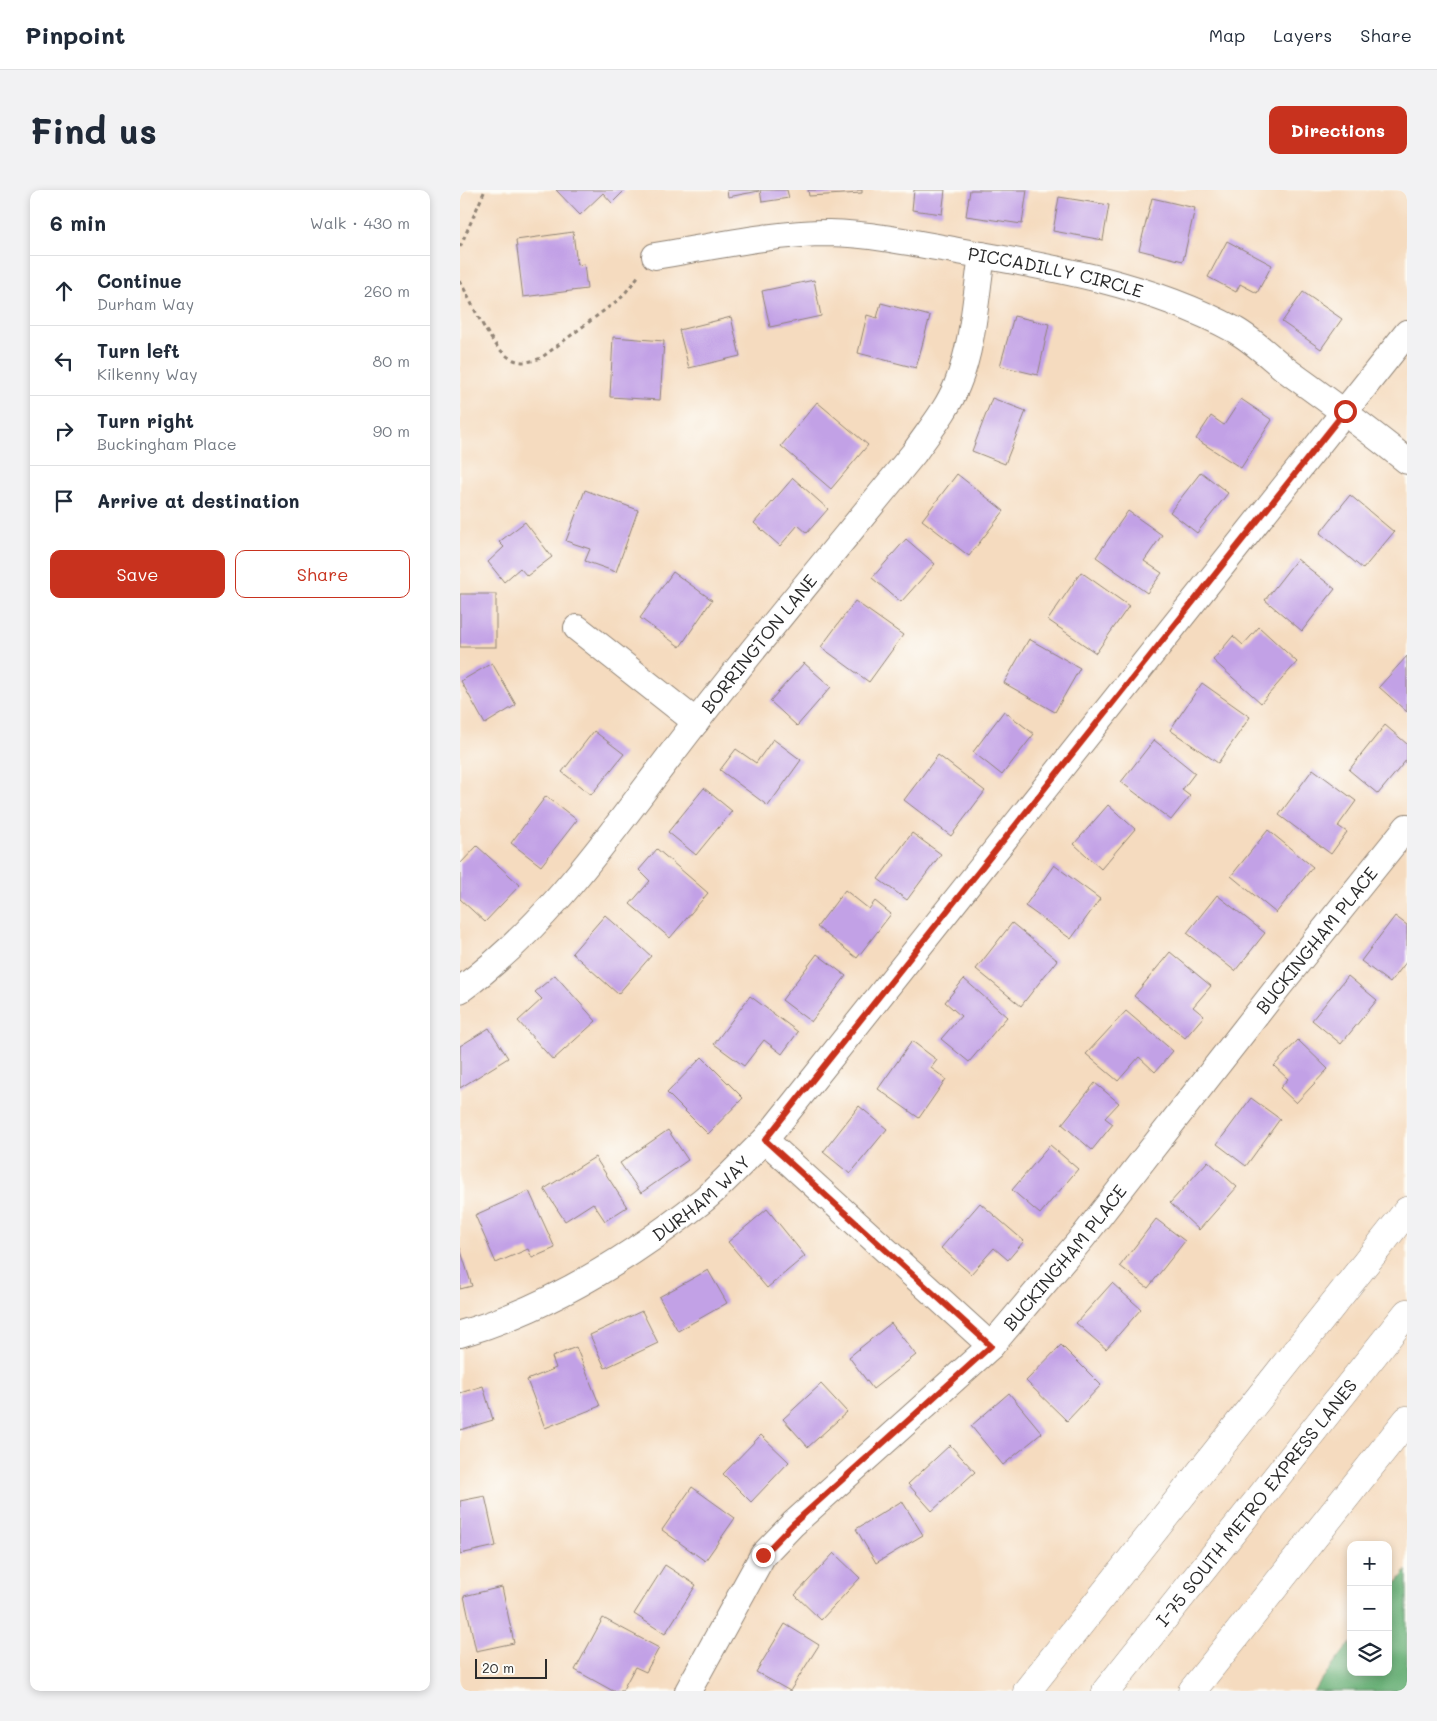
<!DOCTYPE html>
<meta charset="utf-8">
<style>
:root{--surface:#fff;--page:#f2f2f3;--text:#1f2937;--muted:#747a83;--line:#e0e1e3;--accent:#c8321e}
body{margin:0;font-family:Mali,sans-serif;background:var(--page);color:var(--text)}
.controls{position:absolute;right:15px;bottom:15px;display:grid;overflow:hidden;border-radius:10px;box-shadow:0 2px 8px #0003}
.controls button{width:45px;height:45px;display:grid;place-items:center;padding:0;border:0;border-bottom:1px solid var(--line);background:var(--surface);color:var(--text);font:25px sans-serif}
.scale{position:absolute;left:15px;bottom:12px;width:72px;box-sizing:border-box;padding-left:5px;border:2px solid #2b2b2b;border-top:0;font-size:14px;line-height:18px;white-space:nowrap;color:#2b2b2b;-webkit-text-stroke:4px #fdfcf7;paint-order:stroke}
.stop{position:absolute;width:15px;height:15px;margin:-11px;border:4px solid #c8321e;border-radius:50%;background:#fff}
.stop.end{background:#c8321e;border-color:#fff;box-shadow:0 1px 5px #0008}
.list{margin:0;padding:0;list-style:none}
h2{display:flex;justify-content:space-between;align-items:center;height:65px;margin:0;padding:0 20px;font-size:21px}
h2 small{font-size:16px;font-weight:400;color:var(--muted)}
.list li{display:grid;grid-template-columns:32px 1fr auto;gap:15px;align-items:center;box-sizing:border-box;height:70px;padding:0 20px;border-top:1px solid var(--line)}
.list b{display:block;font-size:19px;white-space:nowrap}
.list p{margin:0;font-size:16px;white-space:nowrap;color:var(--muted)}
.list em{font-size:16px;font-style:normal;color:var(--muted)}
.actions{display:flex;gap:10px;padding:15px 20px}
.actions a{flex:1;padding:11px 0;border:1px solid var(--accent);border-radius:10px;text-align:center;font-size:18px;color:var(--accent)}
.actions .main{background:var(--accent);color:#fff}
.icon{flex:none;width:28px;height:28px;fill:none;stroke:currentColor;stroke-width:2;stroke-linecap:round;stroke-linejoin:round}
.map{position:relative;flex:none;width:947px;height:1501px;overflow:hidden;border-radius:10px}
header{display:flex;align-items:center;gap:30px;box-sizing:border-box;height:70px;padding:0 25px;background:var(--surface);border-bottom:1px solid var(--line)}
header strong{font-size:24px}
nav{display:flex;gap:28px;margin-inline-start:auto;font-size:18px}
.intro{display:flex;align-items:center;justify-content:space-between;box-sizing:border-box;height:120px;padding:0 30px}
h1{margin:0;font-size:35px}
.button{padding:12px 22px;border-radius:10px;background:var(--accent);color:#fff;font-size:18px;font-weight:700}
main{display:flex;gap:30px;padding:0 30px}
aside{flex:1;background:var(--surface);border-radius:10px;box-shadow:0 2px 8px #0003}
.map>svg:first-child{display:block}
.forest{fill:#69b077;stroke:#4a6e51}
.building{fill:#c2a1e6}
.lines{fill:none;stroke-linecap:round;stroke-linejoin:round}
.street-casing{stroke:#908375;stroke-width:28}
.highway-casing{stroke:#908375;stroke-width:29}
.path{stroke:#908375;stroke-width:3;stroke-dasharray:4 4;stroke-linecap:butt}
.street{stroke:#fff;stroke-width:26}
.highway{stroke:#fff;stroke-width:28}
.route{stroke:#c8321e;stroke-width:6}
.labels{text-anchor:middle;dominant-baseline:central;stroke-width:4;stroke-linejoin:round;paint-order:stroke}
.street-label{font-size:18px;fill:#2b2b2b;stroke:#fdfcf7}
</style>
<header>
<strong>Pinpoint</strong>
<nav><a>Map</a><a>Layers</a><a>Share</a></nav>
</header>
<div class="intro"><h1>Find us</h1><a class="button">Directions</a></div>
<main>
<aside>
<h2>6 min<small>Walk · 430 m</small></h2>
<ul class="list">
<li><svg class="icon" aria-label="ahead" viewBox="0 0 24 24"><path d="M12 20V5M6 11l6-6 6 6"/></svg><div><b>Continue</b><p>Durham Way</p></div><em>260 m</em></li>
<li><svg class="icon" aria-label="left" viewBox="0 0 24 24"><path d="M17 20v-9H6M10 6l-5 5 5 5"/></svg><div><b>Turn left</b><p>Kilkenny Way</p></div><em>80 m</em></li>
<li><svg class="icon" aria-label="right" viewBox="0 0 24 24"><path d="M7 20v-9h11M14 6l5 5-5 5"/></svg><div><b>Turn right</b><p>Buckingham Place</p></div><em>90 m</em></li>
<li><svg class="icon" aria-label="arrive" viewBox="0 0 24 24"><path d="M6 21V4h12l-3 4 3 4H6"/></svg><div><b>Arrive at destination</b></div></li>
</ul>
<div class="actions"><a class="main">Save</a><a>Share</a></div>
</aside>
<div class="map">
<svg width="947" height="1501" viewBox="0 0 947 1501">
<rect width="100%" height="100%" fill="#fdfcf7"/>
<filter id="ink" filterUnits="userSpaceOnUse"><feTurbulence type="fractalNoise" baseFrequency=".02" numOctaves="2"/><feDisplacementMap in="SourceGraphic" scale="10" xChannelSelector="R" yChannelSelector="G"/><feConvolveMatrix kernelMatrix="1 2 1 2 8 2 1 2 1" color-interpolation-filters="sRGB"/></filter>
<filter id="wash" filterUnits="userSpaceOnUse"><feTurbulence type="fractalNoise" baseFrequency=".0096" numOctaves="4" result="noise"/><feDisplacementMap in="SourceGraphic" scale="20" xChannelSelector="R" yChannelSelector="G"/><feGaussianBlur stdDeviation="1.12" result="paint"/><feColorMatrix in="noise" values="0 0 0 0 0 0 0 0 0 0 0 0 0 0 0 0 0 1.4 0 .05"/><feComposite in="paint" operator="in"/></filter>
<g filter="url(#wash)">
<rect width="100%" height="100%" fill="#f5dbbf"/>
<polygon class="forest" points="947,1380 947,1501 853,1501 891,1452 891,1482 928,1482 928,1404"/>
<g id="blocks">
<g class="building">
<polygon points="96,0 165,0 152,13 143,3 120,25"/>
<polygon points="267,0 298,0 299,1 268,7"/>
<polygon points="300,0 327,0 329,8 302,12"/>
<polygon points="348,0 402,0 402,3 349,6"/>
<polygon points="454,0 485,0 482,24 452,20"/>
<polygon points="510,0 567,0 562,34 506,26"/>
<polygon points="599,7 649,15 643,50 593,41"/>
<polygon points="692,8 735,18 723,71 679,60"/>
<polygon points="113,42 117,75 124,74 127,99 63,107 56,50"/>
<polygon points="767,51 812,75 797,103 780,94 776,102 748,87"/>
<polygon points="354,90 361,126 310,137 302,101"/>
<polygon points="843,102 882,129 861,159 822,132"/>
<polygon points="421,113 470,126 456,178 398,163 407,125 417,128"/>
<polygon points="554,126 589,134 578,185 540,176"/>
<polygon points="271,127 280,166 229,178 219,140"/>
<polygon points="153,147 204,151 200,210 150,207"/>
<polygon points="532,208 566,221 545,274 512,261"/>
<polygon points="781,209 812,230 781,278 736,249 751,226 764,235"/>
<polygon points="357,212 408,255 371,299 321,256"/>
<polygon points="741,282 768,303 737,343 710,322"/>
<polygon points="497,284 544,321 509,366 462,330"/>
<polygon points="333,288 368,319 347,343 338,335 320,356 294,333"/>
<polygon points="125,300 178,320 156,382 125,371 130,359 106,351"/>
<polygon points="890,305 934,342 903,379 860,343"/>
<polygon points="668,321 702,345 684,371 702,383 687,403 636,367"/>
<polygon points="65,332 92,367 67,386 60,378 44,392 28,372 44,357 39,352"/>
<polygon points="446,349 475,374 441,412 412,388"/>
<polygon points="837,369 875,399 842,441 805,410"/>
<polygon points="213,382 252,410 220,457 180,428"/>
<polygon points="621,382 669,416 636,463 588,430"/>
<rect x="0" y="404" width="36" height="53"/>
<polygon points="395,411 443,445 409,492 361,457"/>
<polygon points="799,437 837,472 801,513 753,470 773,446 783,455"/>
<polygon points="569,449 620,478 595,522 544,493"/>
<polygon points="947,466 947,522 919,497"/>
<polygon points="32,473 56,515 25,534 1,491"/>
<polygon points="344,473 371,497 337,536 310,511"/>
<polygon points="742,493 790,527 758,573 710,540"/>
<polygon points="544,521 574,544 542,585 513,562"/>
<polygon points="925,535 947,554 947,569 918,604 889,580"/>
<polygon points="134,541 164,564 131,605 102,582"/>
<polygon points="313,549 341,570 308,616 260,580 276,559 296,573"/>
<polygon points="694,550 735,583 722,600 730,606 711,630 661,592"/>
<polygon points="478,565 525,601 491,646 444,610"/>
<polygon points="853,579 896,611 878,636 887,642 871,664 819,625"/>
<polygon points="244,598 272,621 236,665 208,642"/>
<polygon points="86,606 117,630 81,676 51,653"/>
<polygon points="648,615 675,639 641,679 614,654"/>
<polygon points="808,640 853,677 816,723 771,686"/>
<polygon points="452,643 481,664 447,710 418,689"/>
<polygon points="17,656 60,695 25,732 0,709 0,674"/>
<polygon points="197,659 248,703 210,748 170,714 190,691 179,680"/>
<polygon points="594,675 640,709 611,749 565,716"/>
<polygon points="385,700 409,719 415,711 431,724 397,768 357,737"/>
<polygon points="757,705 805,743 775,781 727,743"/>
<polygon points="145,725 191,766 158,804 112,763"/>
<polygon points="935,726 947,735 947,771 930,793 901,771"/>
<polygon points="552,733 597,770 561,816 516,779"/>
<polygon points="710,762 751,796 733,817 744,826 725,848 674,806"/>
<polygon points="357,764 386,786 351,832 322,810"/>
<polygon points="95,785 136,831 93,870 58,831 82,809 75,802"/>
<polygon points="888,786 917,810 881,854 852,830"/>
<polygon points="504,789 547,827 509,872 481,849 501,826 485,812"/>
<polygon points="290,806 338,842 322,864 304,850 284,876 254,854"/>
<polygon points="666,821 713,861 695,882 679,867 658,891 626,864"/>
<polygon points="29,838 48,868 0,898 0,856"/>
<polygon points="838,850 868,879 836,913 820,898 828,889 814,876"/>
<polygon points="452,851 477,870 471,878 486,889 459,928 418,899"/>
<polygon points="242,867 283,908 248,944 207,903"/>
<polygon points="635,893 659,913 645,928 653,934 632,960 602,934"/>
<polygon points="791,908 820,929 786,976 757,954"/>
<polygon points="399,916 427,939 390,984 363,962"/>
<polygon points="208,940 228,970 181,1003 160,973"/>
<polygon points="590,955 618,979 580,1024 552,1000"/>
<polygon points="135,967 167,1017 145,1031 133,1013 105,1031 84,999"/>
<polygon points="748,971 777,997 739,1040 710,1013"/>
<polygon points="69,1001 95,1058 72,1068 68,1059 36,1073 15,1025"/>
<polygon points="520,1013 564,1051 548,1070 534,1058 511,1084 481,1058"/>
<polygon points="307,1019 345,1066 307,1098 268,1052"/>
<polygon points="696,1029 725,1051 688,1098 660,1076"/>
<polygon points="0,1058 12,1096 0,1099"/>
<polygon points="248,1080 267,1113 218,1141 199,1107"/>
<polygon points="652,1093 681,1119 646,1159 616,1133"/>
<polygon points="182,1121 198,1153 145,1178 130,1145"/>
<polygon points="431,1133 456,1165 413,1199 389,1167"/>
<polygon points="601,1155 641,1195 607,1231 566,1191"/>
<polygon points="116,1157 140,1216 85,1238 67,1190 96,1178 92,1167"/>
<polygon points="361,1194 387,1222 348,1257 323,1229"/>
<polygon points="23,1196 33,1230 0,1240 0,1203"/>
<polygon points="549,1203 582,1243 543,1275 511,1236"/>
<polygon points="301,1245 329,1272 291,1312 263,1284"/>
<polygon points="490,1255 515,1282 472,1321 448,1294"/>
<polygon points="232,1297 275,1328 245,1371 202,1340"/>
<polygon points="25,1306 36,1356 0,1364 0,1311"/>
<polygon points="442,1311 463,1345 416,1373 396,1339"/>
<polygon points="374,1363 400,1388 361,1430 335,1405"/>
<polygon points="205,1375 236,1395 205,1444 174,1424"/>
<polygon points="42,1397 54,1453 16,1461 4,1406"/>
<polygon points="143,1428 199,1458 186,1482 175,1477 162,1501 153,1501 115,1480"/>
<polygon points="325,1434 359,1455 330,1501 296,1482"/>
</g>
</g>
</g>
<g filter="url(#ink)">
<use href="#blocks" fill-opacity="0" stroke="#908375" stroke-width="1"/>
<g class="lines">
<g class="street-casing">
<g id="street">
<path id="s1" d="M195,66C251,57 312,43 369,43C412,44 455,53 498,61C592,77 690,94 775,140C796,152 814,171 833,185C872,213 910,241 947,271"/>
<polyline points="117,438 236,532"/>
<path id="s2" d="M0,800C94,732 161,628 232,537C304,444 380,354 454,263C469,241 487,220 497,195C513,157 516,105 522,65"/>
<polyline points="305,950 531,1156"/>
<path id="s3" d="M0,1144C88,1119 171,1067 242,1011C264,993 284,970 305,950L947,143"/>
<path id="s4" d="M228,1501L303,1365L333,1334L531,1156L623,1047L815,801L947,637"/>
</g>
</g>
<g class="highway-casing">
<g id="highway">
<polyline points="567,1501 947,1021"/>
<path id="s5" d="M646,1501L947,1123"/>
<polyline points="732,1501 947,1230"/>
</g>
</g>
<g class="path">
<polyline points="0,57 25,0"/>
<path d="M0,91C12,113 32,162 54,170C64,174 72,171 81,168L162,107L180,84"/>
</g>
<use href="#street" class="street"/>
<use href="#highway" class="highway"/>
</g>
</g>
<g class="lines" filter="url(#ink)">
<polyline class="route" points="303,1365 333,1334 531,1156 305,950 885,221"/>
</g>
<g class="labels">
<g class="street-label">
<text stroke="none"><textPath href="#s1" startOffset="406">PICCADILLY CIRCLE</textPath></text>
<text stroke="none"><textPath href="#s2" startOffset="459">BORRINGTON LANE</textPath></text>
<text stroke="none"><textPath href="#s4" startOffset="985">BUCKINGHAM PLACE</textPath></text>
<text stroke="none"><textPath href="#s3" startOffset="279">DURHAM WAY</textPath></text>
<text stroke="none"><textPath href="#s4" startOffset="580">BUCKINGHAM PLACE</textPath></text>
<text stroke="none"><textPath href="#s5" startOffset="241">I-75 SOUTH METRO EXPRESS LANES</textPath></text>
</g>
</g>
</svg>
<div class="controls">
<button>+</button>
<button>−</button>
<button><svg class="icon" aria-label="layers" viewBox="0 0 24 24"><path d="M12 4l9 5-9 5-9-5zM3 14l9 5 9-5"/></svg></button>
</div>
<div class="scale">20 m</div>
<div class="stop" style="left:885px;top:221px"></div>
<div class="stop end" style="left:303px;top:1365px"></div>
</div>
</main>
